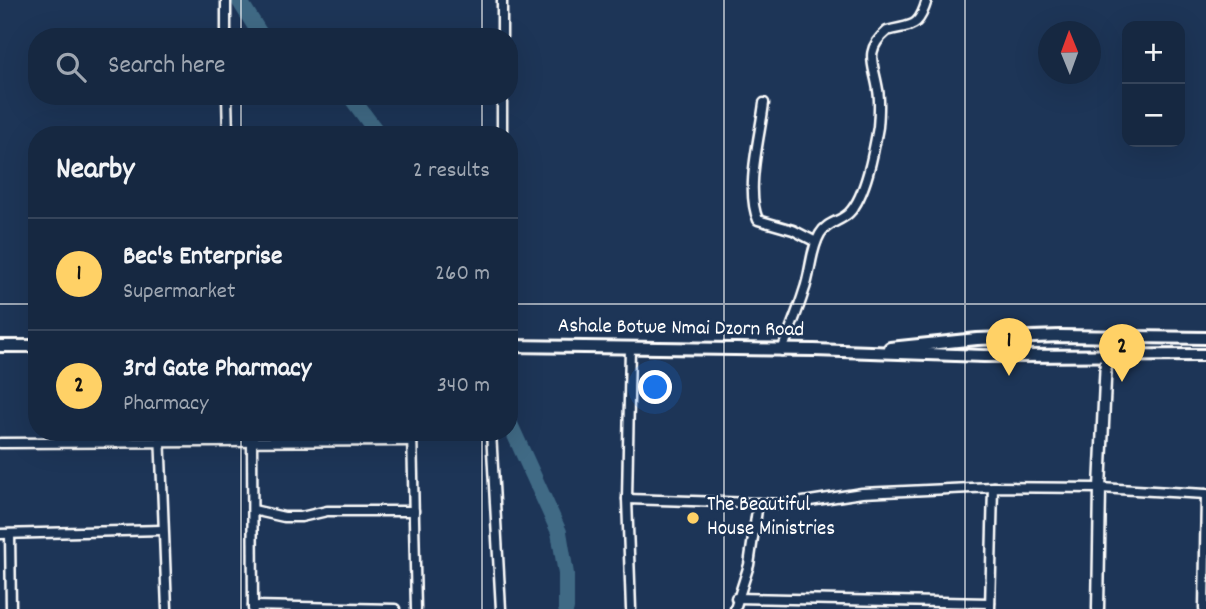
<!DOCTYPE html>
<meta charset="utf-8">
<style>
:root{--surface:#162841;--page:#23344c;--text:#f1f3f6;--muted:#9ea6b1;--line:#35445a;--accent:#ffd166}
body{margin:0;font-family:Dekko,sans-serif;background:var(--page);color:var(--text)}
.controls{position:absolute;right:21px;top:21px;display:grid;overflow:hidden;border-radius:14px;box-shadow:0 7px 28px #0002}
.controls button{width:63px;height:63px;display:grid;place-items:center;padding:0;border:0;border-bottom:2px solid var(--line);background:var(--surface);color:var(--text);font:35px sans-serif}
.compass{position:absolute;left:1038px;top:21px;width:63px;height:63px;border-radius:50%;background:var(--surface);box-shadow:0 7px 28px #0002;rotate:359deg}
.you{position:absolute;left:656px;top:388px;width:24px;height:24px;margin:-18px;border:5px solid #fff;border-radius:50%;background:#1a73e8;box-shadow:0 0 0 10px #1a73e833}
.badge{display:grid;place-items:center;width:46px;height:46px;border-radius:50%;background:var(--accent);color:#111;font-size:23px;font-weight:700}
.pin{position:absolute;translate:-50% -58px;filter:drop-shadow(0 2px 4px #0008)}
.pin::after{content:'';position:absolute;top:37px;width:24px;height:21px;background:inherit;clip-path:polygon(0 0,100% 0,50% 100%)}
.list{margin:0;padding:0;list-style:none}
h2{display:flex;justify-content:space-between;align-items:center;height:91px;margin:0;padding:0 28px;font-size:30px}
h2 small{font-size:23px;font-weight:400;color:var(--muted)}
.list li{display:grid;grid-template-columns:46px 1fr auto;gap:21px;align-items:center;box-sizing:border-box;height:112px;padding:0 28px;border-top:2px solid var(--line)}
.list b{display:block;font-size:26px;white-space:nowrap}
.list p{margin:0;font-size:23px;white-space:nowrap;color:var(--muted)}
.list em{font-size:23px;font-style:normal;color:var(--muted)}
.icon{flex:none;width:38px;height:38px;fill:none;stroke:currentColor;stroke-width:2;stroke-linecap:round;stroke-linejoin:round}
.map{position:relative;flex:none;width:1206px;height:609px;overflow:hidden}
.search{position:absolute;background:var(--surface);box-shadow:0 7px 28px #0002;left:28px;top:28px;width:490px;height:77px;display:flex;align-items:center;gap:18px;box-sizing:border-box;padding:0 24px;border-radius:28px;color:var(--muted);font-size:26px}
.panel{position:absolute;background:var(--surface);box-shadow:0 7px 28px #0002;left:28px;top:126px;width:490px;height:315px;border-radius:28px}
.map>svg:first-child{display:block}
.lines{fill:none;stroke-linecap:round;stroke-linejoin:round}
.river{stroke:#3f6a85;stroke-width:16}
.minor-casing{stroke:#fff;stroke-width:13}
.tertiary-casing{stroke:#fff;stroke-width:15}
.secondary-casing{stroke:#fff;stroke-width:16}
.minor{stroke:#1d3557;stroke-width:8}
.tertiary{stroke:#1d3557;stroke-width:10}
.secondary{stroke:#1d3557;stroke-width:10}
.grid{fill:none;stroke:#fff;stroke-width:2;stroke-opacity:0.55}
.poi-dot{fill:#ffd166;stroke:#1d3557;stroke-width:2.5}
.labels{text-anchor:middle;dominant-baseline:central;stroke-width:5;stroke-linejoin:round;paint-order:stroke}
.street-label{font-size:21px;fill:#fff;stroke:#1d3557}
.poi-label{font-size:21px;fill:#fff;stroke:#1d3557;text-anchor:start}
</style>
<div class="map">
<svg width="1206" height="609" viewBox="0 0 1206 609">
<rect width="100%" height="100%" fill="#1d3557"/>
<filter id="ink" filterUnits="userSpaceOnUse"><feTurbulence type="fractalNoise" baseFrequency=".0143" numOctaves="2"/><feDisplacementMap in="SourceGraphic" scale="14" xChannelSelector="R" yChannelSelector="G"/><feConvolveMatrix kernelMatrix="1 2 1 2 8 2 1 2 1" color-interpolation-filters="sRGB"/></filter>
<g filter="url(#ink)">
<g class="lines">
<g class="river">
<polyline points="239,0 262,37"/>
<polyline points="350,96 379,135"/>
<polyline points="509,422 559,532 566,574 566,609"/>
</g>
<g class="minor-casing">
<g id="minor">
<polyline points="226,0 226,37"/>
<polyline points="502,0 502,37"/>
<polyline points="227,96 228,135"/>
<polyline points="502,96 502,135"/>
<path d="M764,103C760,137 745,189 758,220L793,230L816,242"/>
<polyline points="630,347 627,499 631,609"/>
<path d="M782,351C789,331 798,311 804,291C811,273 810,251 820,234C827,222 840,222 849,213C866,196 874,150 878,127C879,115 880,101 878,90C874,64 863,51 887,31C912,24 918,30 927,0"/>
<polyline points="160,432 167,609"/>
<polyline points="412,432 416,609"/>
<polyline points="491,432 501,609"/>
<polyline points="0,443 412,441"/>
<polyline points="252,443 253,609"/>
<polyline points="627,499 790,504 862,493 993,487 1100,488 1206,494"/>
<polyline points="253,510 284,517 301,517 327,511 414,511"/>
<polyline points="0,534 162,530"/>
<polyline points="10,534 11,609"/>
<polyline points="736,598 990,603"/>
<polyline points="253,606 395,609"/>
<polyline points="735,609 749,565 758,503"/>
<polyline points="990,609 993,487"/>
<polyline points="1204,609 1206,494"/>
</g>
</g>
<g class="tertiary-casing">
<polyline id="tertiary" points="1098,609 1100,488 1107,338"/>
</g>
<g class="secondary-casing">
<g id="secondary">
<polyline points="0,346 37,346"/>
<polyline points="509,346 814,350 984,356 1206,355"/>
<polyline points="890,348 977,339 1060,336 1206,338"/>
</g>
</g>
<use href="#minor" class="minor"/>
<use href="#tertiary" class="tertiary"/>
<use href="#secondary" class="secondary"/>
</g>
</g>
<path class="grid" d="M241,0V37M482,0V37M724,0V609M965,0V609M241,96V135M482,96V135M0,304H37M509,304H1206M241,432V609M482,432V609"/>
<circle class="poi-dot" cx="693" cy="518" r="7"/>
<g class="labels">
<g class="street-label">
<text transform="translate(681 329) rotate(1)">Ashale Botwe Nmai Dzorn Road</text>
</g>
<g class="poi-label">
<text x="707" y="506">The Beautiful<tspan x="707" dy="24">House Ministries</tspan></text>
</g>
</g>
</svg>
<div class="controls">
<button>+</button>
<button>−</button>
</div>
<svg class="compass" viewBox="-18 -18 36 36"><path d="M0-13l5 13h-10z" fill="#e53935"/><path d="M0 13l5-13h-10z" fill="#9ea6b1"/></svg>
<div class="you"></div>
<div class="pin badge" style="left:1009px;top:376px">1</div>
<div class="pin badge" style="left:1122px;top:382px">2</div>
<div class="search"><svg class="icon" aria-label="search" viewBox="0 0 24 24"><circle cx="10" cy="10" r="6"/><path d="M15 15l6 6"/></svg>Search here</div>
<section class="panel">
<h2>Nearby<small>2 results</small></h2>
<ul class="list">
<li><span class="badge">1</span><div><b>Bec's Enterprise</b><p>Supermarket</p></div><em>260 m</em></li>
<li><span class="badge">2</span><div><b>3rd Gate Pharmacy</b><p>Pharmacy</p></div><em>340 m</em></li>
</ul>
</section>
</div>
